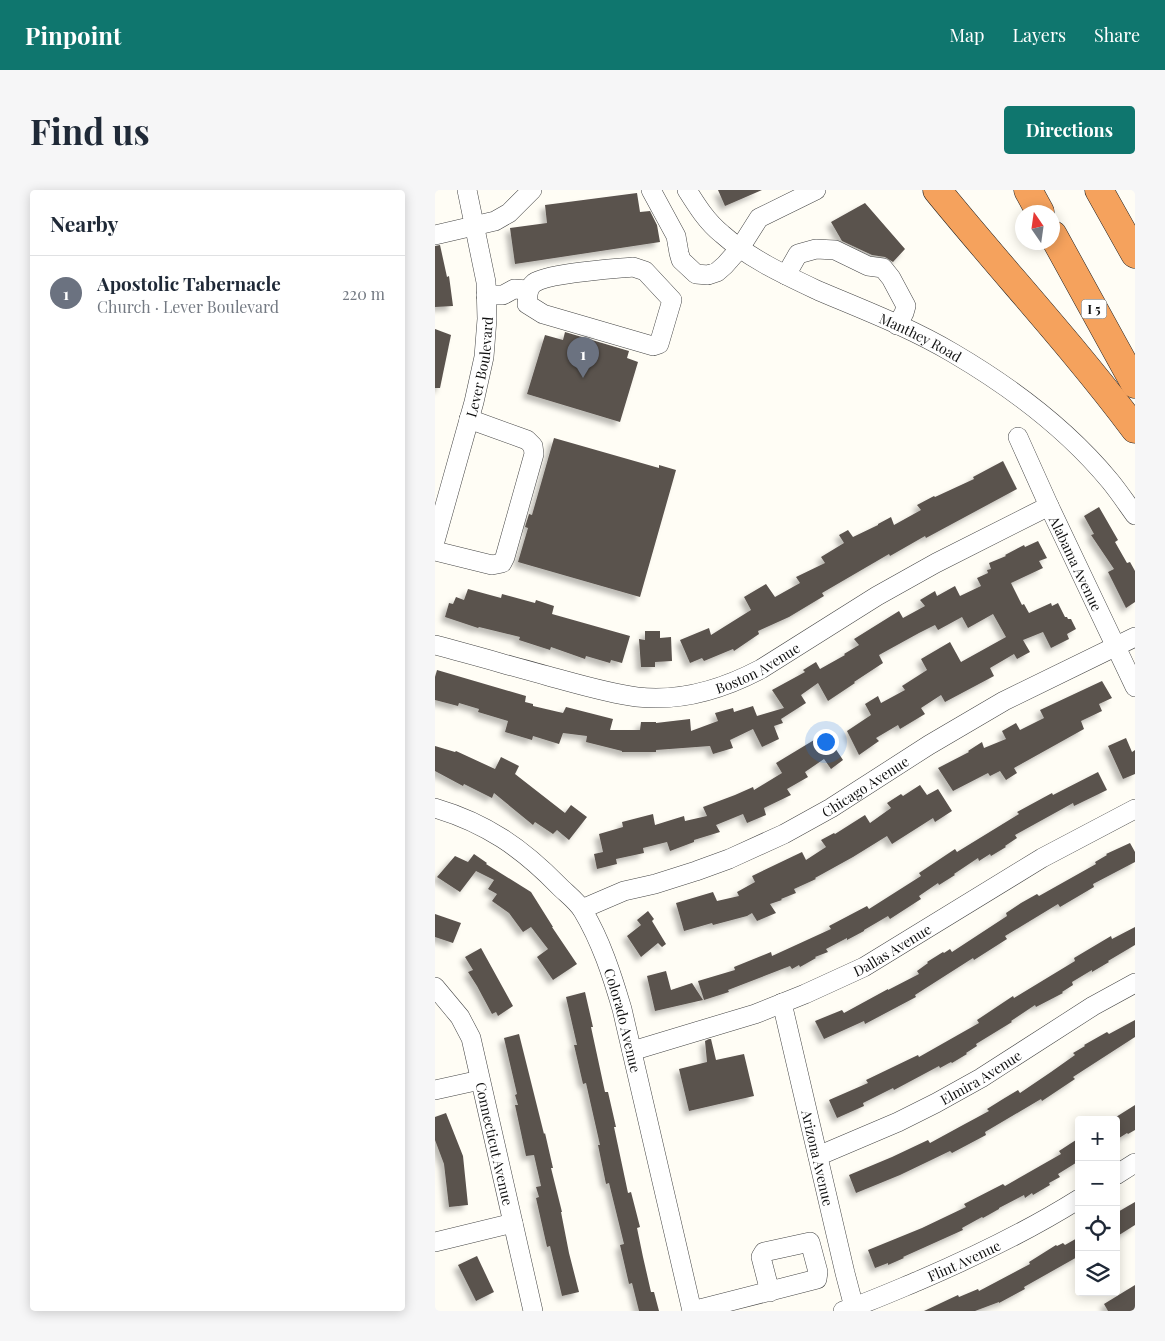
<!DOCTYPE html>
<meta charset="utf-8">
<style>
:root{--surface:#fff;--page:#f6f6f7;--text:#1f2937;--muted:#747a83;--line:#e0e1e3;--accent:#0f766e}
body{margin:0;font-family:"Playfair Display",serif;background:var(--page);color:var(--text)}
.controls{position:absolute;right:15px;bottom:15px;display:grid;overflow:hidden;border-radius:5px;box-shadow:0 2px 12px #0003}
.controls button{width:45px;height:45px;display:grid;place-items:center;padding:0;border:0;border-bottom:1px solid var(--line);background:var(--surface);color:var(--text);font:25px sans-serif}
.compass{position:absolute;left:580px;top:15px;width:45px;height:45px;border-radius:50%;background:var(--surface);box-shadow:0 2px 12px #0003;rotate:347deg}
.you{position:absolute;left:390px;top:551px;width:18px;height:18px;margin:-12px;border:4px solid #fff;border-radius:50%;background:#1a73e8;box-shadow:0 0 0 8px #1a73e833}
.badge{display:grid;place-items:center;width:32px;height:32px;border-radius:50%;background:var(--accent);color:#fff;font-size:16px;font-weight:700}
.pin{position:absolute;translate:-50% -41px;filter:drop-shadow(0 1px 2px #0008)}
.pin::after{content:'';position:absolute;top:26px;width:18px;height:15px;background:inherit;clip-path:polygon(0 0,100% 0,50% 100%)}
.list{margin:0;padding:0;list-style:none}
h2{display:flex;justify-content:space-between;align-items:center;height:65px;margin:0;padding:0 20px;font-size:21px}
h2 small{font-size:16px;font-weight:400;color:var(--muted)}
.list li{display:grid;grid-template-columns:32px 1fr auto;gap:15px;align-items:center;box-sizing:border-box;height:75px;padding:0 20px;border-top:1px solid var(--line)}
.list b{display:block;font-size:19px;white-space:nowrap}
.list p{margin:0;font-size:16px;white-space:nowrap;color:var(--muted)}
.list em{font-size:16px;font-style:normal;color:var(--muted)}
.icon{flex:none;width:28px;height:28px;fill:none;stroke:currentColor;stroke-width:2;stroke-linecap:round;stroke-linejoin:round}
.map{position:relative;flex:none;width:700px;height:1121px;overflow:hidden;border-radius:5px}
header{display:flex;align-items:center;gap:30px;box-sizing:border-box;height:70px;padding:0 25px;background:var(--accent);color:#fff}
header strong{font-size:24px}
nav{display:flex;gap:28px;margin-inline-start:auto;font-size:18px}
.intro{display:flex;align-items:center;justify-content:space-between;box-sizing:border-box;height:120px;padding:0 30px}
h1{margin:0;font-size:35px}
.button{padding:12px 22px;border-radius:5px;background:var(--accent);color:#fff;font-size:18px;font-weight:700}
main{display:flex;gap:30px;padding:0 30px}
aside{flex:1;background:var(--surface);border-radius:5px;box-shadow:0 2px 12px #0003}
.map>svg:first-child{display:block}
.building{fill:#5a524d;filter:url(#shadow)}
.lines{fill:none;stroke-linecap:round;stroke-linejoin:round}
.minor-casing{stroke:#444;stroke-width:20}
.highway-casing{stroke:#222;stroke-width:29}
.minor{stroke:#fff;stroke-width:19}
.highway{stroke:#f5a25d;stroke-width:28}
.labels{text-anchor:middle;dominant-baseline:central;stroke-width:5;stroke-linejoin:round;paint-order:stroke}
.shield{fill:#fff;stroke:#585858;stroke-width:1}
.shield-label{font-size:12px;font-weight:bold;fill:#111}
.street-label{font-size:14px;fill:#111;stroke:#fff}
</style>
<header>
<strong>Pinpoint</strong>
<nav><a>Map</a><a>Layers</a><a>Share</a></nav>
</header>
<div class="intro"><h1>Find us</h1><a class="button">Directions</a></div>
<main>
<aside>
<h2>Nearby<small></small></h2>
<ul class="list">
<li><span class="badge" style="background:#6b7280">1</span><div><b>Apostolic Tabernacle</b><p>Church · Lever Boulevard</p></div><em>220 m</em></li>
</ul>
</aside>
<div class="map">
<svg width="700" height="1121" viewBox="0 0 700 1121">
<defs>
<filter id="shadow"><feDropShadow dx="-4.5" dy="4.5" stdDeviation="2.5" flood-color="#0004"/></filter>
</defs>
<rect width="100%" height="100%" fill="#fffdf5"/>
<g class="building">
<polygon points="283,0 327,0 290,16"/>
<polygon points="202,3 205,22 215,21 222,35 225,52 80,74 75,38 112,33 110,15"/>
<polygon points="430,13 470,59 458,72 450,67 437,65 407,51 396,32"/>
<polygon points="5,55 12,87 14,86 18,116 0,117 0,56"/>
<polygon points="0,139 16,145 5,198 0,198"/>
<polygon points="130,142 194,161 192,168 203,172 185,232 92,204 110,145 128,150"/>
<polygon points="119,248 224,278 224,275 241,280 205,407 83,372 93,338 90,337 94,324 97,325"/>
<polygon points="568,271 582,299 491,348 490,346 455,366 454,364 387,403 389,406 354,427 323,441 324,444 299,461 298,459 269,471 267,468 255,473 245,450 274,438 276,445 316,420 309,407 331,394 340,407 365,393 361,387 390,373 386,367 409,353 404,345 413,340 418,347 443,335 443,334 456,327 459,335 486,320 482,315 499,306 500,307 539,289 538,287"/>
<polygon points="664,317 683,350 680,352 692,373 695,372 700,381 700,412 691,418 673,382 679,379 656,345 659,344 649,326"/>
<polygon points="603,351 612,368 604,371 608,378 576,393 587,415 589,414 594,423 616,413 617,416 623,413 630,427 632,427 633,429 636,429 641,439 632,444 634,449 616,458 608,442 588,450 595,462 582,469 579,464 555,478 559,486 510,512 506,505 486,518 490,524 465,539 463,535 441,548 444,551 424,565 412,541 436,525 430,514 443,506 446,513 470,500 467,496 492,480 486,469 515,452 526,472 571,447 558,424 533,438 527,427 503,440 500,435 484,443 444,465 448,473 419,492 420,493 393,511 383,493 366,505 371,513 346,529 348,533 339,536 344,549 327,557 318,539 295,550 298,558 278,564 275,556 221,560 221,562 187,562 187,561 151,552 152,546 128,543 124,554 98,546 97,550 70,542 73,531 43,522 44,519 24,513 23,516 0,510 0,487 2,480 91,506 90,512 98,514 98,516 128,523 131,517 178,529 175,540 205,540 206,532 221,532 221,533 255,529 256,541 283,531 280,523 298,518 299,522 318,516 322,526 349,518 337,500 370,482 368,480 381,472 385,479 410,465 409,464 424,455 419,449 464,421 468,428 490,416 485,410 500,401 502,406 520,396 525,406 546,396 542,388 553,383 552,380 556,379 554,373 571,366 570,365 589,355 590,357"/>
<polygon points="33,399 66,408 67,404 100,413 101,410 119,416 117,424 195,446 187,473 176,470 175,473 151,466 150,469 116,457 115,460 84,450 85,447 44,437 43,438 10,427 14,413 18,414 21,407 29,410"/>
<polygon points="210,441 225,441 225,448 236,447 237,471 220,472 220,477 206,477 204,449 210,450"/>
<polygon points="667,491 677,508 664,514 667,521 646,531 649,539 579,578 582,583 571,590 565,581 555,586 553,583 518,601 503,578 534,562 533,561 547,552 549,558 571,549 567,541 581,533 585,540 609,528 605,520"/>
<polygon points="384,547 394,561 398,558 400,558 408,570 396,579 389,569 370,582 373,587 352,599 356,605 329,618 331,625 312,633 308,624 281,635 285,642 259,650 259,652 235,661 232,652 208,658 209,663 181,669 182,674 162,679 159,664 168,662 164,644 188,637 187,632 218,624 220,635 249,626 250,631 272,626 268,617 300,605 318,597 319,600 347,583 341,573"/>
<polygon points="691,548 697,562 700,560 700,584 688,589 673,556"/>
<polygon points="0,556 20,562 21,561 60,579 66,567 84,576 80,584 130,623 136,615 152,627 134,650 122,640 118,644 100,632 98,635 59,603 57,608 29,594 28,596 0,581"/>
<polygon points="663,582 672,600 639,616 638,613 580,645 582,648 570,656 571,657 556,666 555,664 544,671 543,668 519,684 520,685 504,695 503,693 484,706 486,709 455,729 453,726 429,740 429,741 412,750 412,748 391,759 393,762 380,767 381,768 365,777 364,775 357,779 355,776 293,800 294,802 269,810 263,791 300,780 299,777 336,762 337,766 396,739 394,736 432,716 434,719 486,686 484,683 520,659 522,662 584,624 582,622 617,603 618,605"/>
<polygon points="485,595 492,605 503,599 517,621 500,632 498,628 457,654 452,646 418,667 380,688 381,689 359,699 361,703 346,709 347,710 335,714 341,723 322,731 317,723 312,726 278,735 277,733 249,741 241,713 278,702 282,711 304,706 302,702 320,692 317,686 367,662 371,670 391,657 386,650 399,643 400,644 430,625 435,633 456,618 452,613 466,604 468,606"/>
<polygon points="695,653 700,662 700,672 658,694 659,697 625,717 623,714 570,746 572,749 539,770 538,768 480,805 481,807 430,834 429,831 389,849 380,831 407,820 409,823 453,799 453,800 484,784 482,781 493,773 492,772 508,762 509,763 515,759 517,762 572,726 571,723 586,713 602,704 604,706 661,674 660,672 672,665 671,664"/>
<polygon points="39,664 52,673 51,674 96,702 118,737 117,737 142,774 118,790 102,767 113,759 96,737 88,742 74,723 57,711 62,704 53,699 59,690 41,681 25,702 2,687 20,666 33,672"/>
<polygon points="213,721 219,729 217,731 231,754 227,757 223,753 206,767 192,746 206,735 202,730"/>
<polygon points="0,724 26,733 18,753 0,747"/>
<polygon points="700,737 700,755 673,771 674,772 657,782 657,780 637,792 638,795 627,802 628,803 601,817 600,815 576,831 577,832 541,854 542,856 531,863 532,864 517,873 516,872 505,878 504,876 459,900 458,898 428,913 429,916 402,928 394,910 433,893 431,890 483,865 484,867 544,833 542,830 578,806 579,808 640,771 639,768 676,746 677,749"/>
<polygon points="46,758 78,816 63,826 61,822 57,824 42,796 33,782 38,780 30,767"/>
<polygon points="231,781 236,800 257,793 268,810 220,821 212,786"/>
<polygon points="150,802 158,837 156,837 170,902 173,902 181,937 179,937 193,1003 196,1002 205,1037 202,1038 208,1067 216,1102 219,1102 224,1121 204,1121 197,1093 194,1094 185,1055 189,1054 174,993 171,994 163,955 165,955 151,893 148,894 139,855 142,855 131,807"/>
<polygon points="700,830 700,847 638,887 640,889 607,911 606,909 550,942 551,945 517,963 515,961 465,985 421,1003 414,985 457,967 493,950 495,953 528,935 554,921 552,919 568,909 583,900 585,903 616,882 640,865 638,863 650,856 649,855 672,842 674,844"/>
<polygon points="84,844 109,944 110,943 118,978 116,978 127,1022 126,1022 134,1063 144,1102 127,1106 115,1056 112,1057 101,1008 104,1007 101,997 106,996 99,965 91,966 80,915 83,915 80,905 82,904 69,848"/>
<polygon points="274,849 276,849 281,870 309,864 319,906 254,921 244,879 272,872 270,851"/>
<polygon points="700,915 700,940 693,944 692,943 681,950 681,927"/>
<polygon points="11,923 28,966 33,1015 14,1017 9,974 0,950 0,927"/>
<polygon points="644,948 644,971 623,984 625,987 614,993 615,995 598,1005 597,1003 590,1008 589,1005 564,1018 564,1019 548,1028 547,1027 527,1038 528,1040 468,1067 469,1068 453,1075 453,1073 440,1078 433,1060 487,1038 531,1017 529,1014 568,994 570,996 626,964 624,961"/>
<polygon points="700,1012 700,1035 681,1047 681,1023"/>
<polygon points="644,1047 644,1066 589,1097 590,1099 564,1113 564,1112 540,1121 489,1121 523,1105 524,1107 543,1099 544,1101 595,1074 594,1072 621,1055 622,1056 628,1053 630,1055"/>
<polygon points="42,1066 59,1102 41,1111 23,1075"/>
<polygon points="700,1095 700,1121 673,1121 669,1114"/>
</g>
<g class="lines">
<g class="minor-casing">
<g id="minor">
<polyline points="216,0 241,46 244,63 246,70 261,84 273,85 282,82 290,75 305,58 324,28 381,0"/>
<path id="s1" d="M252,0C262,16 272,32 287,44C315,69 350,85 384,101C429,120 476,138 518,163C576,197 632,239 675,291C684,302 692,314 700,325"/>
<polyline points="0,45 60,31 74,23 97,0"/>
<path d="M198,77L210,81L237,110L224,154L218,156L108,124L92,114C93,106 92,99 99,93C113,83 178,79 198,77Z"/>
<polyline points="351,85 363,64 381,59 400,60 433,76 448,78 456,88 471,116 469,123 462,135"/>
<polyline points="51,105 68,105 79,99 93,100"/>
<path id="s2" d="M583,247L614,316L700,497"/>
<path id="s3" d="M0,351L39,212L49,167L52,129L51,92L32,0"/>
<polyline points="0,361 57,375 67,373 70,367 99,264 98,256 92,250 34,229"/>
<path id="s4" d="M0,455C38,465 76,476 113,486C143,494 172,503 202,507C246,512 288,499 326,479L442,406L501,373L614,316"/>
<path id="s5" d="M0,618C51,633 87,658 124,696C132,704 142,711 148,721C166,751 177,785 187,819L257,1121"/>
<path id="s6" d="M147,719L189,701L220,694L261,681L294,669L349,644L396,618L494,555L569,511L700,447"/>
<path id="s7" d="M0,797L25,827L36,848L98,1121"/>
<path id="s8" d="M347,813L410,1083L420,1121"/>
<path id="s9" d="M197,861L320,824L370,804L429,777L607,668L700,619"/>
<polyline points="0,900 45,890"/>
<path id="s10" d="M383,966L463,932L501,913L546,888L658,816L700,793"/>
<polyline points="681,985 700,973"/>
<polyline points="0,1052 78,1033"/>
<polyline points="257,1121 382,1089 383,1082 375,1052 329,1062 326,1067 335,1102"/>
<path id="s11" d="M408,1121C434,1112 459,1101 483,1091C539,1067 593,1041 644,1009"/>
</g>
</g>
<g class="highway-casing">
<g id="highway">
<path d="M502,0C567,80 638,156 700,239"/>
<polyline points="593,0 605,22"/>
<polyline points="664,0 700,64"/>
<polyline points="618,45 700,194"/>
</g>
</g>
<use href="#minor" class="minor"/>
<use href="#highway" class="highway"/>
</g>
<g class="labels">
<rect class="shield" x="646.5" y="109.5" width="25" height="19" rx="4"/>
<g class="shield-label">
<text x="659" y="119">I 5</text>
</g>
<g class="street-label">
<text stroke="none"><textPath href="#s1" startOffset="281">Manthey Road</textPath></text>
<text stroke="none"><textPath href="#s3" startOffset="180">Lever Boulevard</textPath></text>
<text stroke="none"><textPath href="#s2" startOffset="139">Alabama Avenue</textPath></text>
<text stroke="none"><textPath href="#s4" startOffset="335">Boston Avenue</textPath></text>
<text stroke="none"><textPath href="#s6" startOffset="310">Chicago Avenue</textPath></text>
<text stroke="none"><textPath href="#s9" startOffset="280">Dallas Avenue</textPath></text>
<text stroke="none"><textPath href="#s5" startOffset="300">Colorado Avenue</textPath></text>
<text stroke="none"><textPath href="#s10" startOffset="181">Elmira Avenue</textPath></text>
<text stroke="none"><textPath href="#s7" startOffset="171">Connecticut Avenue</textPath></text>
<text stroke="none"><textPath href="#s8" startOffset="159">Arizona Avenue</textPath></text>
<text stroke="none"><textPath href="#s11" startOffset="131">Flint Avenue</textPath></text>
</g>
</g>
</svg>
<div class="controls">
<button>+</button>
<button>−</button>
<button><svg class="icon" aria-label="locate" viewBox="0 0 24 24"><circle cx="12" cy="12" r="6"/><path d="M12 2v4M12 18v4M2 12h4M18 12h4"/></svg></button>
<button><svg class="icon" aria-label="layers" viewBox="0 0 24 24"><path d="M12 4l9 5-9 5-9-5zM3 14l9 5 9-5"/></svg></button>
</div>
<svg class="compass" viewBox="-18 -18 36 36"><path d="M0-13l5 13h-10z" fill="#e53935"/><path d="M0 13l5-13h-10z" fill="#747a83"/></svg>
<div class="you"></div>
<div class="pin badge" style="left:148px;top:188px;background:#6b7280">1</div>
</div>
</main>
